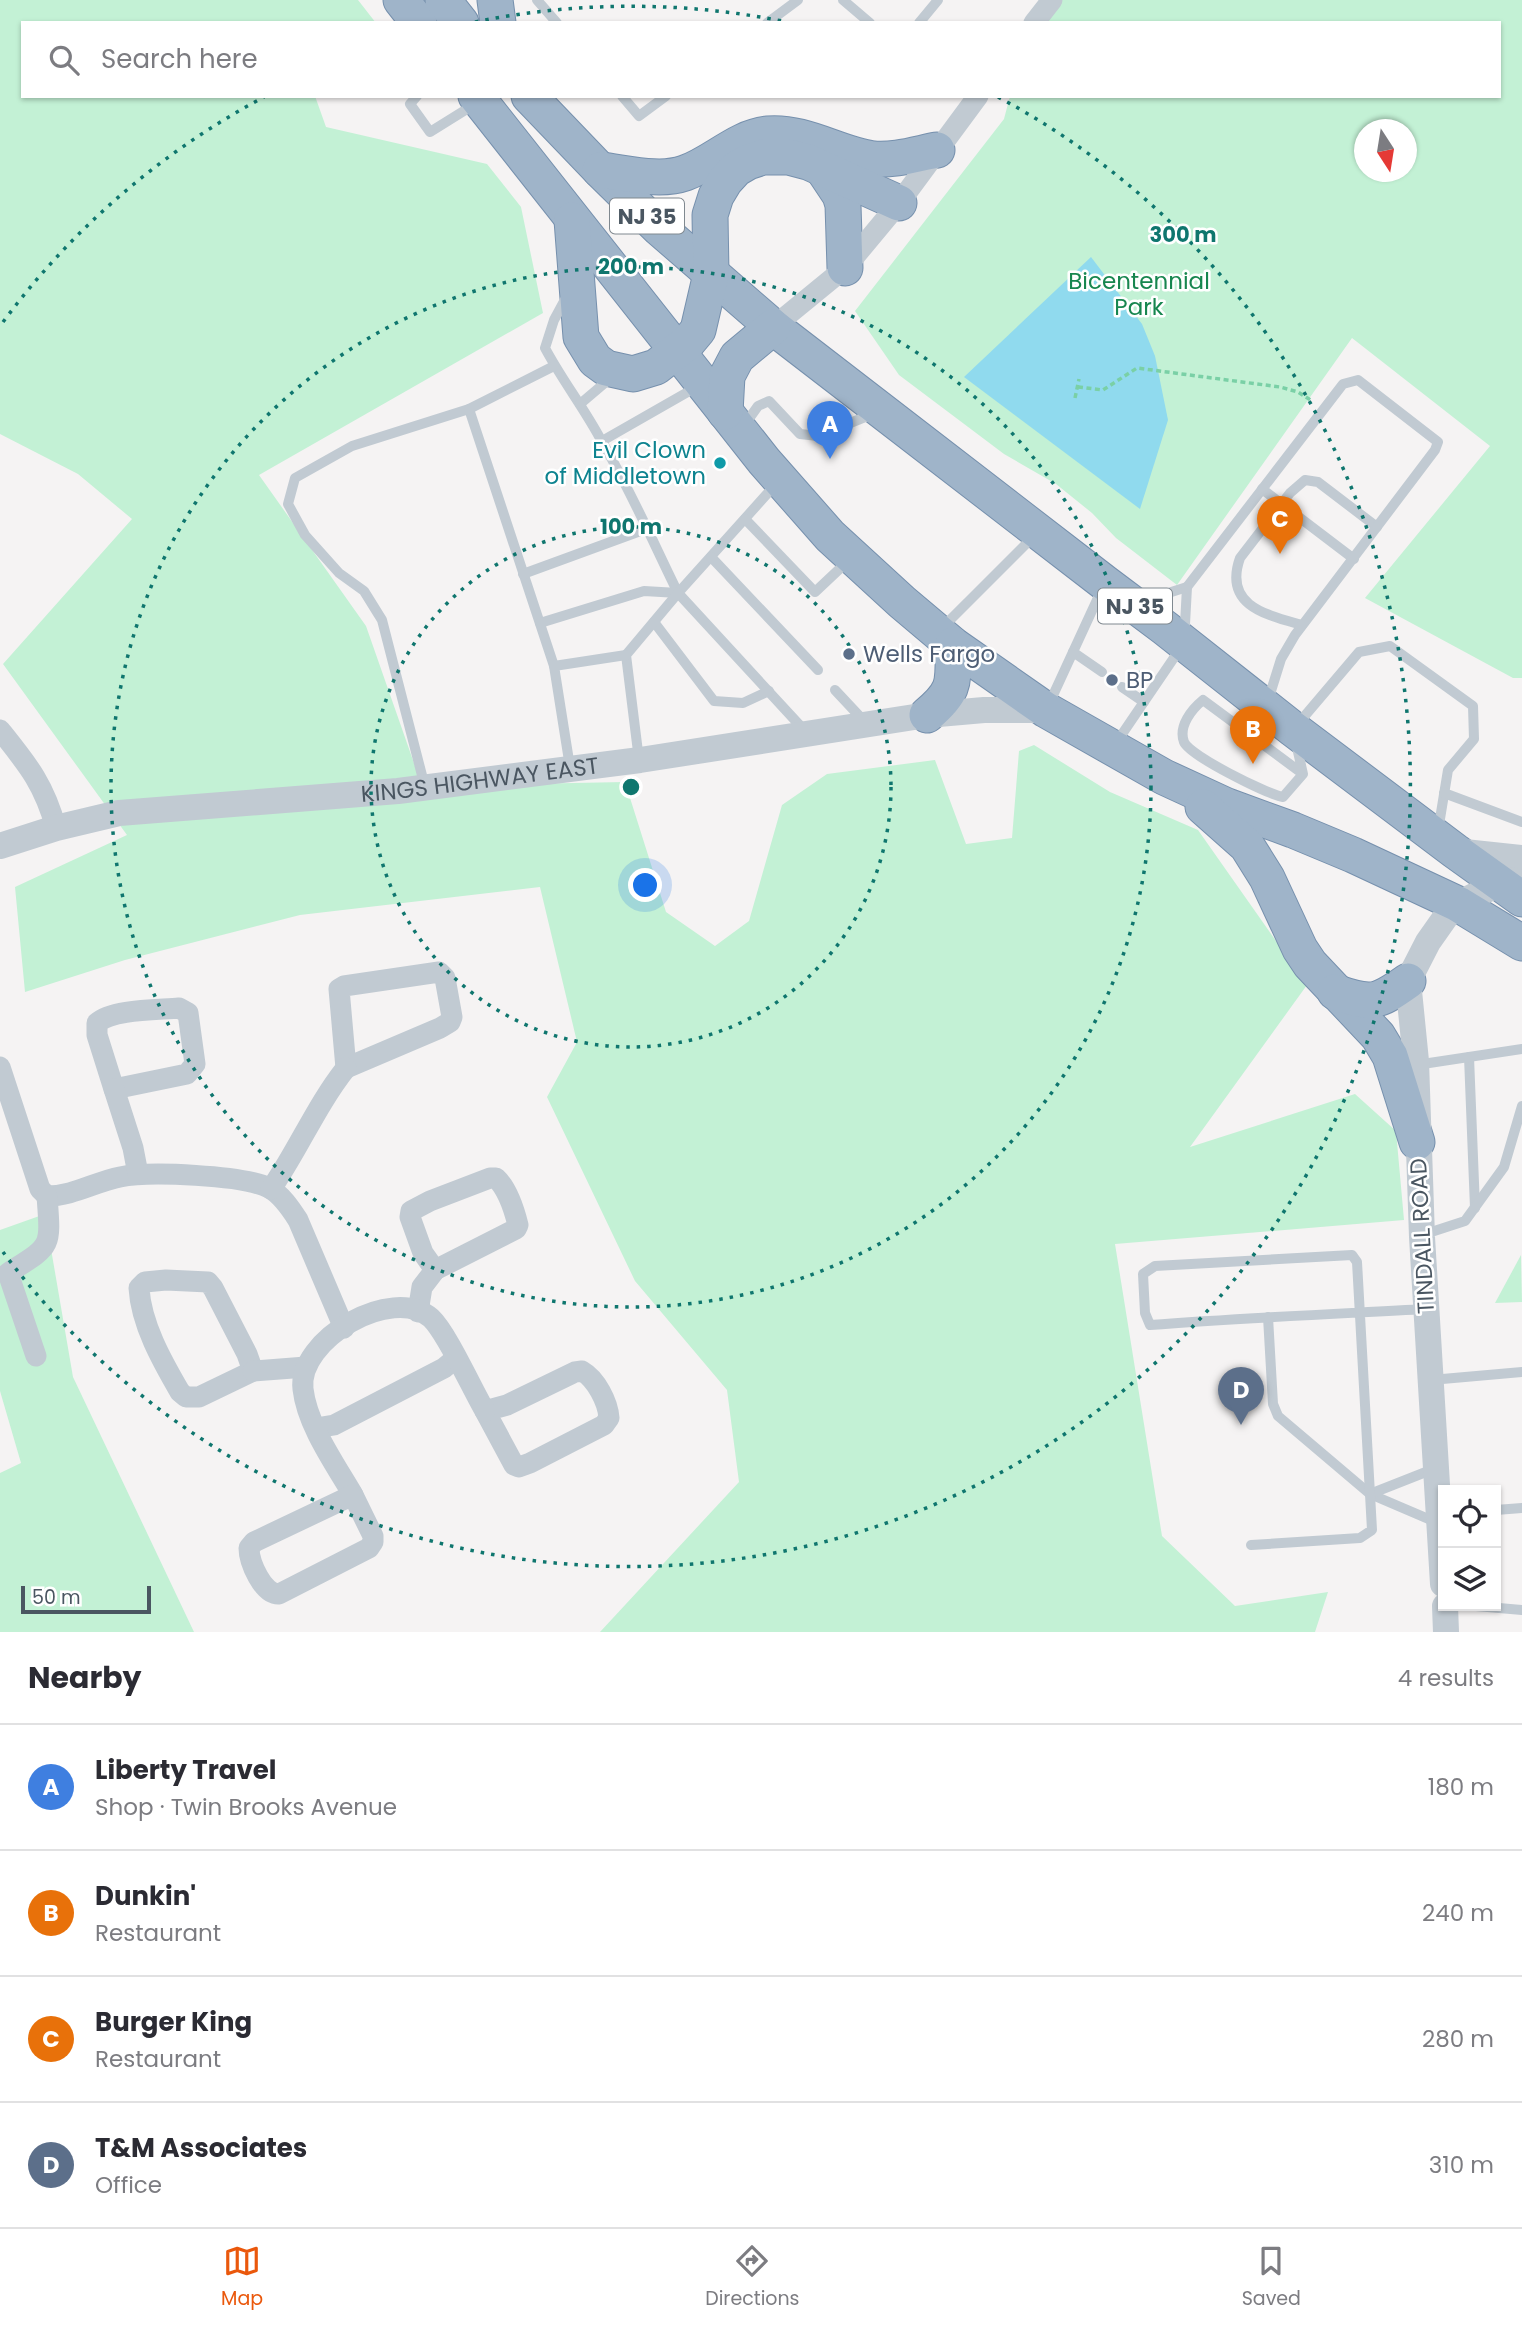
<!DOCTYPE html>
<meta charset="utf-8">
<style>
:root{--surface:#fff;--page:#f2f2f3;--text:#2b2b33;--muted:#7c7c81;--line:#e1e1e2;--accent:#ea580c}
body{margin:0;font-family:Poppins,sans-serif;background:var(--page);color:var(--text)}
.controls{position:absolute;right:21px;bottom:21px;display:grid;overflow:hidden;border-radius:0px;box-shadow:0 2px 5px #0004}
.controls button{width:63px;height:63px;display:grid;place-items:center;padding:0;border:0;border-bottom:2px solid var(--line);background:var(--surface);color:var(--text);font:35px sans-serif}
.compass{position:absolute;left:1354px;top:119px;width:63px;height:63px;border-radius:50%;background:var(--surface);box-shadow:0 2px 5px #0004;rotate:168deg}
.scale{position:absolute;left:21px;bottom:18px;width:130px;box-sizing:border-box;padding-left:7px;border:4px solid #4a5661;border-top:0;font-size:19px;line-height:24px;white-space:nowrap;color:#4a5661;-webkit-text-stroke:5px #fff;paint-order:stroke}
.you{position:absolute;left:646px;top:886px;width:24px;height:24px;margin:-18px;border:5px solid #fff;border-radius:50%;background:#1a73e8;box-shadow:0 0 0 10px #1a73e833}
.badge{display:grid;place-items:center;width:46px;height:46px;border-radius:50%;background:var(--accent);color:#fff;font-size:23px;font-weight:700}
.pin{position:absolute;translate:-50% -58px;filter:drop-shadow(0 2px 4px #0008)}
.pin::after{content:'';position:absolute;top:37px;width:24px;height:21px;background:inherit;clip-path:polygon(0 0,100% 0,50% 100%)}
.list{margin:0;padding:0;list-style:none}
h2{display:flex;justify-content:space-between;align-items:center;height:91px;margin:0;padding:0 28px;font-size:30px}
h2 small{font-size:23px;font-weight:400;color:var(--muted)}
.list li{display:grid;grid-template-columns:46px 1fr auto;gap:21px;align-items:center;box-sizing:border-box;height:126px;padding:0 28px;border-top:2px solid var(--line)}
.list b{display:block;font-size:26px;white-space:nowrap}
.list p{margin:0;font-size:23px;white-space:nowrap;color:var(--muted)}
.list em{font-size:23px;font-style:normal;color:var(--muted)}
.icon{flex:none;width:38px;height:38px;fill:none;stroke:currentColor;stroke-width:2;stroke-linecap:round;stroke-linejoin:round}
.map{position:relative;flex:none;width:1522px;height:1632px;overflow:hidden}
.search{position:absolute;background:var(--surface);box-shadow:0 2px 5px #0004;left:21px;right:21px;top:21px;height:77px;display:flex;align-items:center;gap:18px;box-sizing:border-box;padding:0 24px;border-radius:0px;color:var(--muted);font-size:26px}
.sheet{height:595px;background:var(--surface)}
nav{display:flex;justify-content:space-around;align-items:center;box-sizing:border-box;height:98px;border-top:2px solid var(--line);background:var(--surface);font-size:19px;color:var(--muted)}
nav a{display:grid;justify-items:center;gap:4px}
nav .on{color:var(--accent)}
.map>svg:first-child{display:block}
.green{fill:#c3f1d5;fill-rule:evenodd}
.water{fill:#90daee}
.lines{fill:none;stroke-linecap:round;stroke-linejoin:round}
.trunk-casing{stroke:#7690ad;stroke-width:37}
.path{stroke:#7ad0a6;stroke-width:3.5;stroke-dasharray:5 3.5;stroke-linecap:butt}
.service{stroke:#c1cad2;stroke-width:10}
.minor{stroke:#c1cad2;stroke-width:21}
.tertiary{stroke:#c1cad2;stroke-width:26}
.trunk{stroke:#9fb4c9;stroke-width:35}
.ring{fill:none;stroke:#0f766e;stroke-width:3.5;stroke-dasharray:3.5 7}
.culture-dot{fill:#0f9aa8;stroke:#fff;stroke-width:2.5}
.service-dot{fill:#5c6f8a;stroke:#fff;stroke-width:2.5}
.labels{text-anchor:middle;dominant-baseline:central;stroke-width:5;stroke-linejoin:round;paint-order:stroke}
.shield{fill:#fff;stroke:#808990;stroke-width:2}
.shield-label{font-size:21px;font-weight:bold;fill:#4a5661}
.park-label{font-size:23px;fill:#17864f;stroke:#fff}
.culture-label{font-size:23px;fill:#0d838f;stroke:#fff;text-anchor:end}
.service-label{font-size:23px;fill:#4e5e75;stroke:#fff;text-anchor:start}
.street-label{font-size:23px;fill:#4a5661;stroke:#fff}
.centre{fill:#0f766e;stroke:#fff;stroke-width:3.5}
.ring-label{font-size:21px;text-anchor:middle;font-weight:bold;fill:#0f766e;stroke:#fff;stroke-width:5;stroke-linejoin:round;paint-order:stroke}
</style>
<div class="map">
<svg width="1522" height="1632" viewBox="0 0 1522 1632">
<rect width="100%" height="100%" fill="#f5f3f3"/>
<g class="green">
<polygon points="0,0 358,0 376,23 23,23 23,96 315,96 326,127 487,164 521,207 543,313 259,475 366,626 422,786 625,782 666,912 715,946 749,921 782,805 827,774 935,760 966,844 1012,838 1019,751 1034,745 1110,792 1198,830 1307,985 1190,1147 1355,1094 1396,1131 1404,1220 1115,1244 1162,1536 1235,1606 1328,1592 1315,1632 600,1632 739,1482 727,1390 635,1281 547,1097 577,1042 540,887 300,915 125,960 25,992 15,887 127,835 3,664 132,519 78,474 0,434"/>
<path d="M1039,0H1522V678H1513L1365,598L1490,446L1352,338L1177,585L1116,538L1092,513L1056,484L1004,454L899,375L855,311L1004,119L1010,96H1499V23H1032ZM1364,130H1406V172H1364Z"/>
<polygon points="45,1214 73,1377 194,1632 0,1632 0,1473 21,1463 0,1391 0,1230"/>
<polygon points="1521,1255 1522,1302 1495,1303"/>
</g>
<polygon class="water" points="1091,257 1142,324 1155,356 1168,420 1140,509 964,377"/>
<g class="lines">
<g class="trunk-casing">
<g id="trunk">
<polyline points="401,0 419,23"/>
<polyline points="443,0 461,23"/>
<polyline points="495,0 498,23"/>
<polyline points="476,96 764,461 830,536 902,602 953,645 1046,710 1164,777 1227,806 1293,830 1353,855 1458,904 1522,943"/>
<polyline points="529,96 600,170 659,228 773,327 1105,583 1165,628 1293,729 1455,851 1522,899"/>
<path d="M600,170C627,173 660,182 685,173C714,163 737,137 768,134C805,131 838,154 873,159C894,161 916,154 937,150"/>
<polyline points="824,171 840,195 843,205 845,268"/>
<polyline points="572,220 581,337 595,360 606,368 633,374 656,367 688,342 698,330 711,274 710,215 716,196 725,181 736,169 748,162 763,157 789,157 808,162 899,203"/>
<polyline points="725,412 727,376 737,357 773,327"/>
<path d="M927,715C957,690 953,682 953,645"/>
<polyline points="1203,807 1247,846 1267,878 1300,949 1310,964 1378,1036 1390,1056 1417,1142"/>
<path d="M1335,992C1372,1005 1377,1003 1408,981"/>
</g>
</g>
<g class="path">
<polyline points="1078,387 1103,390 1137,368 1280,387 1298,392 1312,401"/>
<polyline points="1075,398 1079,379"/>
</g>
<g class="service">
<polyline points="537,0 557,23"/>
<polyline points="843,0 870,23"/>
<polyline points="767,23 798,0"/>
<polyline points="919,23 938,0"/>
<polyline points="417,96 410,104 430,132 475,104"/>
<polyline points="622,96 639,116 666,96"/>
<path d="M567,296L554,320L545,348C562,380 584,408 601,440C630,489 653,542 678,593"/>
<polyline points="580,404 613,376"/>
<polyline points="469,409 554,666"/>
<polyline points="743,427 758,406 769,401 800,434 818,436 875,413"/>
<polyline points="602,441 700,385"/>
<polyline points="776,484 678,593 805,731"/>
<polyline points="1262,489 1354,559"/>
<polyline points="745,519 815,592 849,560"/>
<polyline points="711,557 818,670"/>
<polyline points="523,574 646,529"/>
<polyline points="1140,602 1187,587"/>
<polyline points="654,622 714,701 743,703 769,691"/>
<polyline points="540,623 644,591 678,593"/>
<path d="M1302,625C1267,615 1223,606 1240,558L1290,493L1305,480L1318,482L1377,527"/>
<polyline points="941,629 1036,534"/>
<polyline points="1073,652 1102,672"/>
<polyline points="1122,687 1144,702"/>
<polyline points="835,690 864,721"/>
<polyline points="1049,704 1102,589"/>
<polyline points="1297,725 1359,652 1390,646 1473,706 1474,739 1448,770 1438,831"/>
<polyline points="1116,743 1184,643 1187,587 1343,384 1358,380 1438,442 1435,450 1295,635 1281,659 1266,707 1242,728"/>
<path d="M1296,743L1303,774L1283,797C1267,794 1190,756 1184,742C1178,726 1192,709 1203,700L1303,774"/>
<polyline points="639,760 626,655 678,593"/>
<polyline points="570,767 554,666 626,655"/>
<polyline points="425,787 382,620 364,591 339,573 305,535 288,504 295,478 352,446 469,409 554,366"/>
<polyline points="1444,793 1522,822"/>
<polyline points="1469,1057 1475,1208"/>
<polyline points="1416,1065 1522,1049"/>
<polyline points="1422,1235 1465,1221 1504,1167 1522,1106"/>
<polyline points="1268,1317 1273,1404 1278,1416 1370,1494 1438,1523"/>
<polyline points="1431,1380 1522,1372"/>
<polyline points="1370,1494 1436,1468"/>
<polyline points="1496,1510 1522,1508"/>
<path d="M1251,1545L1360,1538L1372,1530L1357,1262L1352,1255L1155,1266L1143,1274L1145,1313L1150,1325C1242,1318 1334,1314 1426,1309"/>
<polyline points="1476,1606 1522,1610"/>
</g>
<g class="minor">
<polyline points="1034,23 1052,0"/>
<polyline points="773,327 845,268 899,203 978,96"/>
<path d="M0,730C28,765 44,784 56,828"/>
<polygon points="439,972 445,978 452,1017 450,1022 440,1028 346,1068 339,989 344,986"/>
<path d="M179,1008L188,1013L195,1064L187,1074L114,1089L97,1035V1023C112,1009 158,1010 179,1008Z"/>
<path d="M0,1067L40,1189L47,1196C73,1196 95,1182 120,1177C148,1171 244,1175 269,1188C281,1194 291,1209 298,1220L344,1328"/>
<polyline points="114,1089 133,1148 138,1174"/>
<path d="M490,1178H496C508,1189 514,1209 518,1225L516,1229L435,1270L423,1253L410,1217L411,1211L430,1201Z"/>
<path d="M271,1189C298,1150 316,1106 346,1068"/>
<path d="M166,1280L208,1282L213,1288L247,1354L253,1371L199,1397H186L180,1392C162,1361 141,1324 139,1288L145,1282Z"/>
<polyline points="418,1312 422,1287 435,1270"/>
<path d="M36,1356L8,1273C52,1245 51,1249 47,1196"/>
<polyline points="253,1371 306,1367"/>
<path d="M582,1371C596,1379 608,1402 609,1418L604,1425L530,1463L519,1467L514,1465L485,1411L507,1405L575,1372Z"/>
<polyline points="316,1428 334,1425 444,1368 456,1358"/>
<path d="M353,1495C335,1464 307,1425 303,1389C297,1340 392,1284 431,1318C447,1333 472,1389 485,1411"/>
<path d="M353,1495L373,1536V1542L369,1548L279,1594C263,1595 249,1562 249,1548L254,1542Z"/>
</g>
<g class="tertiary">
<path id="s1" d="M0,846L56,828L119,813L398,791L640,760L927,715L984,710H1046"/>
<polyline points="1455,851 1522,858"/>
<polyline points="1443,1584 1422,1237 1416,1061 1408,981 1428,942 1447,915 1458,904 1500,883 1513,880"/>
<polyline points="1445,1606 1446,1632"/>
</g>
<use href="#trunk" class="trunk"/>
</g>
<g class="ring">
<circle cx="631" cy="787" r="260"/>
<circle cx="631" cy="787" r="520"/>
<path d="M3 322A781 781 0 0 1 264 97M475 22A781 781 0 0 1 787 22M998 97A781 781 0 1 1 3 1252"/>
</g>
<circle class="culture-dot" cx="720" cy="463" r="7"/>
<g class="service-dot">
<circle cx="849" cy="654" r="7"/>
<circle cx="1112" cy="680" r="7"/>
</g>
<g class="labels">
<g class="shield">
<rect x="610" y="198.5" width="74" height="35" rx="5"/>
<rect x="1098" y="588.5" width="74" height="35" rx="5"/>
</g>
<g class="shield-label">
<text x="647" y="216">NJ 35</text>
<text x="1135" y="606">NJ 35</text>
</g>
<g class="park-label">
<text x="1139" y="281">Bicentennial<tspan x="1139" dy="26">Park</tspan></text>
</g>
<g class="culture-label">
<text x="706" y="450">Evil Clown<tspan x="706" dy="26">of Middletown</tspan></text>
</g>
<g class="service-label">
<text x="863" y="654">Wells Fargo</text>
<text x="1126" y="680">BP</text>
</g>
<g class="street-label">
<text stroke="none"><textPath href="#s1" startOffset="486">KINGS HIGHWAY EAST</textPath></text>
<text transform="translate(1422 1236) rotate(-93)">TINDALL ROAD</text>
</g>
</g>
<circle cx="631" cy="787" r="10" class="centre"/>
<g class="ring-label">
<text x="1183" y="242">300 m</text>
<text x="631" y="274">200 m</text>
<text x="631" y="534">100 m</text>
</g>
</svg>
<div class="controls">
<button><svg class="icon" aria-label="locate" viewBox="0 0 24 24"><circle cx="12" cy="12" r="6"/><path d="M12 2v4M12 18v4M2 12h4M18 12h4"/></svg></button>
<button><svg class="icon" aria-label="layers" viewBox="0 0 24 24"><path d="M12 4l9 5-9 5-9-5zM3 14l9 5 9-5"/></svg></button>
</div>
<svg class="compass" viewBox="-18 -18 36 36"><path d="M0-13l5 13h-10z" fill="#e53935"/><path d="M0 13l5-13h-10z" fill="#7c7c81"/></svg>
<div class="scale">50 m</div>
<div class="you"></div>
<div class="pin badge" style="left:830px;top:459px;background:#3f7fe0">A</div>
<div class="pin badge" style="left:1253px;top:764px;background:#e8710a">B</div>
<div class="pin badge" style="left:1280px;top:554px;background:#e8710a">C</div>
<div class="pin badge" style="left:1241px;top:1425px;background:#5c6f8a">D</div>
<div class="search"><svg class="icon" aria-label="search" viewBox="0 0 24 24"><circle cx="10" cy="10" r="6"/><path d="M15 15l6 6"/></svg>Search here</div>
</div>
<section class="sheet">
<h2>Nearby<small>4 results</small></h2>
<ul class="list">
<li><span class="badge" style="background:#3f7fe0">A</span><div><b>Liberty Travel</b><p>Shop · Twin Brooks Avenue</p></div><em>180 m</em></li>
<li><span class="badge" style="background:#e8710a">B</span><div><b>Dunkin'</b><p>Restaurant</p></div><em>240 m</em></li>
<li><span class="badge" style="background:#e8710a">C</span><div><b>Burger King</b><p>Restaurant</p></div><em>280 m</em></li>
<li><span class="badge" style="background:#5c6f8a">D</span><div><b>T&amp;M Associates</b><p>Office</p></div><em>310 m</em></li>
</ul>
</section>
<nav>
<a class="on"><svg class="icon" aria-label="map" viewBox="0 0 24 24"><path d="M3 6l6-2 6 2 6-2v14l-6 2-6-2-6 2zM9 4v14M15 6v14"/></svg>Map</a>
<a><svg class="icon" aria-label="directions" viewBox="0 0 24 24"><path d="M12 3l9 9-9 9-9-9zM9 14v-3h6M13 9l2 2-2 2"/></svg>Directions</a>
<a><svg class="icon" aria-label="saved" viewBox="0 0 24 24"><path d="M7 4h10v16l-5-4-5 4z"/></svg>Saved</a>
</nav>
